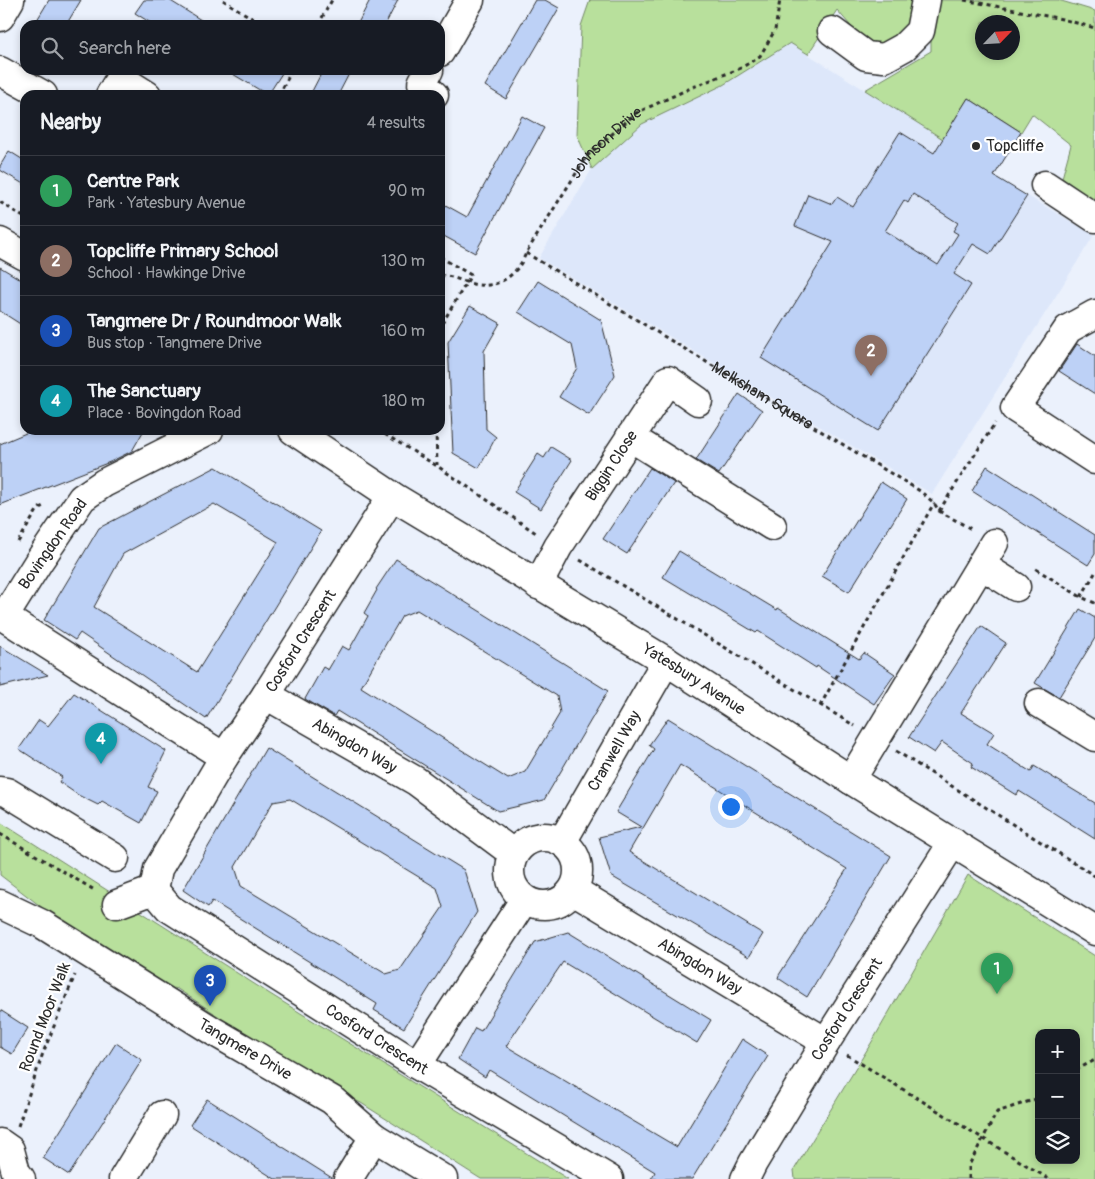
<!DOCTYPE html>
<meta charset="utf-8">
<style>
:root{--surface:#171b24;--page:#20242c;--text:#f1f3f6;--muted:#9ea1a6;--line:#363941;--accent:#0b8043}
body{margin:0;font-family:Pangolin,sans-serif;background:var(--page);color:var(--text)}
.controls{position:absolute;right:15px;bottom:15px;display:grid;overflow:hidden;border-radius:10px;box-shadow:0 2px 8px #0003}
.controls button{width:45px;height:45px;display:grid;place-items:center;padding:0;border:0;border-bottom:1px solid var(--line);background:var(--surface);color:var(--text);font:25px sans-serif}
.compass{position:absolute;left:975px;top:15px;width:45px;height:45px;border-radius:50%;background:var(--surface);box-shadow:0 2px 8px #0003;rotate:65deg}
.you{position:absolute;left:730px;top:806px;width:18px;height:18px;margin:-12px;border:4px solid #fff;border-radius:50%;background:#1a73e8;box-shadow:0 0 0 8px #1a73e833}
.badge{display:grid;place-items:center;width:32px;height:32px;border-radius:50%;background:var(--accent);color:#fff;font-size:16px;font-weight:700}
.pin{position:absolute;translate:-50% -41px;filter:drop-shadow(0 1px 2px #0008)}
.pin::after{content:'';position:absolute;top:26px;width:18px;height:15px;background:inherit;clip-path:polygon(0 0,100% 0,50% 100%)}
.list{margin:0;padding:0;list-style:none}
h2{display:flex;justify-content:space-between;align-items:center;height:65px;margin:0;padding:0 20px;font-size:21px}
h2 small{font-size:16px;font-weight:400;color:var(--muted)}
.list li{display:grid;grid-template-columns:32px 1fr auto;gap:15px;align-items:center;box-sizing:border-box;height:70px;padding:0 20px;border-top:1px solid var(--line)}
.list b{display:block;font-size:19px;white-space:nowrap}
.list p{margin:0;font-size:16px;white-space:nowrap;color:var(--muted)}
.list em{font-size:16px;font-style:normal;color:var(--muted)}
.icon{flex:none;width:28px;height:28px;fill:none;stroke:currentColor;stroke-width:2;stroke-linecap:round;stroke-linejoin:round}
.map{position:relative;flex:none;width:1095px;height:1179px;overflow:hidden}
.search{position:absolute;background:var(--surface);box-shadow:0 2px 8px #0003;left:20px;top:20px;width:425px;height:55px;display:flex;align-items:center;gap:12px;box-sizing:border-box;padding:0 18px;border-radius:15px;color:var(--muted);font-size:19px}
.panel{position:absolute;background:var(--surface);box-shadow:0 2px 8px #0003;left:20px;top:90px;width:425px;height:345px;border-radius:15px}
.map>svg:first-child{display:block}
.built{fill:#dde7fa}
.green{fill:#b8e09c;stroke:#728664;fill-rule:evenodd}
.building{fill:#bdd1f6;stroke:#2b2b2b;fill-rule:evenodd}
.lines{fill:none;stroke-linecap:round;stroke-linejoin:round}
.minor-casing{stroke:#2b2b2b;stroke-width:31}
.path{stroke:#2b2b2b;stroke-width:3;stroke-dasharray:4 4;stroke-linecap:butt}
.minor{stroke:#fff;stroke-width:28}
.poi-dot{fill:#2b2b2b;stroke:#fff;stroke-width:2}
.labels{text-anchor:middle;dominant-baseline:central;stroke-width:4.5;stroke-linejoin:round;paint-order:stroke}
.street-label{font-size:16px;fill:#2b2b2b;stroke:#fff}
.poi-label{font-size:16px;fill:#2b2b2b;stroke:#fff;text-anchor:start}
</style>
<div class="map">
<svg width="1095" height="1179" viewBox="0 0 1095 1179">
<rect width="100%" height="100%" fill="#ebf1fc"/>
<filter id="ink" filterUnits="userSpaceOnUse"><feTurbulence type="fractalNoise" baseFrequency=".02" numOctaves="2"/><feDisplacementMap in="SourceGraphic" scale="10" xChannelSelector="R" yChannelSelector="G"/><feConvolveMatrix kernelMatrix="1 2 1 2 8 2 1 2 1" color-interpolation-filters="sRGB"/></filter>
<g filter="url(#ink)">
<polygon class="built" points="790,43 943,139 925,167 994,176 1094,235 932,494 539,258 592,169 642,124 723,85"/>
<g class="green">
<path d="M590,0H914C907,36 908,34 875,50L862,39L837,10L808,54L790,43L723,85L642,124L592,169L577,135L581,26Z"/>
<path d="M939,0H1058L1095,11V201L1062,178L1071,145L1032,114L1021,132L968,98L943,139L865,90L931,51V25ZM982,22H1012V52H982Z"/>
<polygon points="0,822 270,994 568,1179 481,1179 361,1103 317,1082 212,1018 214,1013 176,988 172,993 70,929 0,875"/>
<path d="M968,875L1095,956V1179H795L794,1170L873,1040ZM1039,1033H1076V1160H1039Z"/>
</g>
<g class="building">
<polygon points="49,0 81,0 66,25 34,25"/>
<polygon points="144,0 169,0 209,25 154,25 135,13"/>
<polygon points="370,0 398,0 385,25 357,25"/>
<polygon points="535,0 545,0 559,8 506,99 485,86"/>
<polygon points="226,70 284,70 268,95"/>
<polygon points="323,70 351,70 338,95 310,95"/>
<path d="M968,98L1021,132L994,176L1027,196L990,254L973,244L954,274L971,285L878,431L761,358L833,242L795,226L808,194L832,204L837,197L853,207L900,132L934,153ZM913,194L958,223L953,231L958,234L938,265L885,231L904,200L908,203Z"/>
<polygon points="522,116 544,128 475,253 440,234 440,202 467,217"/>
<polygon points="9,151 25,161 25,185 0,170 0,166"/>
<polygon points="0,267 25,282 25,327 0,311"/>
<polygon points="538,281 601,320 615,375 589,415 559,397 577,368 572,345 518,312"/>
<polygon points="470,306 500,323 484,351 486,429 496,437 479,468 453,453 448,342"/>
<polygon points="1077,344 1095,356 1095,394 1059,371"/>
<polygon points="739,394 762,410 719,474 696,460"/>
<polygon points="33,430 144,430 132,451 110,462 0,505 0,444"/>
<polygon points="551,447 572,460 541,509 514,492 538,454 544,458"/>
<polygon points="987,466 1095,535 1095,554 1088,565 972,491"/>
<path d="M216,467L321,531L206,719L80,633L75,640L44,620L99,528ZM214,504L278,542L197,672L94,607L123,554Z"/>
<polygon points="650,468 674,483 627,554 603,539"/>
<polygon points="881,482 907,499 849,592 822,576"/>
<polygon points="679,551 777,610 778,608 859,659 864,653 895,674 874,704 817,666 816,668 758,631 756,633 663,577"/>
<path d="M396,559L608,691L544,800L498,811L337,711L334,716L305,699L323,667L328,670L342,646L349,650L368,616L364,613L377,590L376,589ZM417,610L557,696L560,713L525,772L508,779L361,687L402,616Z"/>
<polygon points="1080,609 1095,618 1095,638 1059,697 1035,683"/>
<polygon points="981,626 1006,643 961,713 994,733 987,744 1031,772 1034,766 1095,803 1095,839 1019,791 1016,795 971,767 973,763 942,742 934,753 909,737"/>
<polygon points="0,646 48,675 0,687"/>
<polygon points="74,693 166,751 148,787 157,791 141,823 102,801 98,805 78,795 59,782 62,777 19,749 39,720 48,726"/>
<polygon points="668,718 891,856 807,997 778,978 779,975 847,869 680,765 629,852 763,934 749,957 611,876 599,837 641,827 616,812 654,749 649,745"/>
<path d="M266,748L464,870L477,912L404,1028L374,1010L377,1004L212,901L208,907L183,890ZM290,799L437,888L443,907L400,970L386,974L241,886L235,867L273,802Z"/>
<polygon points="568,932 711,1020 697,1043 563,962 506,1046 677,1147 742,1039 768,1056 692,1179 651,1179 655,1172 489,1070 485,1077 458,1059 475,1028 481,1031 535,942"/>
<polygon points="0,1010 28,1028 12,1054 0,1047"/>
<polygon points="116,1043 142,1060 69,1175 43,1158"/>
<polygon points="207,1099 332,1178 332,1179 275,1179 190,1125"/>
</g>
<g class="lines">
<g class="minor-casing">
<g id="minor">
<polyline points="0,17 10,0"/>
<polyline points="832,31 866,56 884,58 904,47 920,31 926,0"/>
<polyline points="440,52 470,0"/>
<polyline points="429,70 422,83 434,95"/>
<polyline points="0,71 43,95"/>
<polyline points="110,95 120,78 147,95"/>
<polyline points="1045,185 1095,218"/>
<polyline points="0,242 25,256"/>
<polyline points="1095,314 1068,329 1015,408 1095,460"/>
<polyline points="209,430 104,483 82,498 39,561 4,617 224,757"/>
<path id="s3" d="M293,430L392,496L666,661L851,780L1095,931"/>
<polyline points="630,437 772,526"/>
<path id="s4" d="M392,496L266,695L224,757L158,869L154,890L169,908L417,1065L609,1179"/>
<polyline points="981,565 1016,587"/>
<path id="s5" d="M538,585L558,547L668,380L698,401"/>
<path id="s6" d="M266,695L416,781L514,854"/>
<polyline points="1039,703 1095,737"/>
<polyline points="851,780 994,543"/>
<polyline points="0,791 7,792 115,858"/>
<circle cx="544" cy="871" r="34"/>
<path id="s7" d="M562,842L666,661"/>
<path id="s8" d="M573,890L826,1042"/>
<path id="s9" d="M0,904L42,924L213,1031L332,1100L374,1137L443,1179"/>
<polyline points="117,904 154,890"/>
<polyline points="417,1065 524,900"/>
<polyline points="0,1143 10,1150 16,1172 21,1179"/>
<polyline points="123,1179 162,1115"/>
<polyline points="348,1179 374,1137"/>
<path id="s10" d="M745,1179L753,1163L826,1042L953,842"/>
</g>
</g>
<g class="path">
<polyline points="223,0 263,25"/>
<polyline points="964,0 1062,19 1095,28"/>
<polyline points="318,25 332,0"/>
<polyline points="279,95 292,70"/>
<polyline points="0,202 25,218"/>
<path id="s1" d="M526,253L920,491L934,503L939,511L973,530"/>
<polyline points="440,257 471,275 440,327"/>
<path id="s2" d="M440,276C451,275 456,279 466,282C494,292 516,278 526,253L587,156L636,113L693,87L741,68L760,56L775,30L780,0"/>
<polyline points="378,430 437,466 536,533"/>
<polyline points="436,430 437,465"/>
<polyline points="939,511 995,423"/>
<polyline points="18,542 38,509 45,505"/>
<polyline points="580,560 855,726"/>
<polyline points="1036,569 1081,597 1095,603"/>
<polyline points="1081,597 1095,573"/>
<polyline points="820,706 934,503"/>
<polyline points="896,751 1095,876"/>
<polyline points="0,834 96,891"/>
<polyline points="847,1055 1049,1179"/>
<polyline points="1076,1070 1095,1060"/>
<polyline points="18,1126 43,1053 75,975"/>
<polyline points="969,1179 969,1165 997,1112 1039,1098"/>
</g>
<use href="#minor" class="minor"/>
</g>
</g>
<circle class="poi-dot" cx="976" cy="146" r="5"/>
<g class="labels">
<g class="street-label">
<text stroke="none"><textPath href="#s2" startOffset="239">Johnson Drive</textPath></text>
<text stroke="none"><textPath href="#s1" startOffset="276">Melksham Square</textPath></text>
<text stroke="none"><textPath href="#s5" startOffset="140">Biggin Close</textPath></text>
<text transform="translate(53 544) rotate(-55)">Bovingdon Road</text>
<text transform="translate(301 641) rotate(-58)">Cosford Crescent</text>
<text stroke="none"><textPath href="#s3" startOffset="472">Yatesbury Avenue</textPath></text>
<text stroke="none"><textPath href="#s6" startOffset="102">Abingdon Way</textPath></text>
<text stroke="none"><textPath href="#s7" startOffset="105">Cranwell Way</textPath></text>
<text stroke="none"><textPath href="#s8" startOffset="148">Abingdon Way</textPath></text>
<text stroke="none"><textPath href="#s10" startOffset="198">Cosford Crescent</textPath></text>
<text transform="translate(45 1017) rotate(-69)">Round Moor Walk</text>
<text stroke="none"><textPath href="#s4" startOffset="731">Cosford Crescent</textPath></text>
<text stroke="none"><textPath href="#s9" startOffset="285">Tangmere Drive</textPath></text>
</g>
<g class="poi-label">
<text x="986" y="146">Topcliffe</text>
</g>
</g>
</svg>
<div class="controls">
<button>+</button>
<button>−</button>
<button><svg class="icon" aria-label="layers" viewBox="0 0 24 24"><path d="M12 4l9 5-9 5-9-5zM3 14l9 5 9-5"/></svg></button>
</div>
<svg class="compass" viewBox="-18 -18 36 36"><path d="M0-13l5 13h-10z" fill="#e53935"/><path d="M0 13l5-13h-10z" fill="#9ea1a6"/></svg>
<div class="you"></div>
<div class="pin badge" style="left:997px;top:994px;background:#2e9e5b">1</div>
<div class="pin badge" style="left:871px;top:376px;background:#8d6e63">2</div>
<div class="pin badge" style="left:210px;top:1006px;background:#1a4fb4">3</div>
<div class="pin badge" style="left:101px;top:764px;background:#0f9aa8">4</div>
<div class="search"><svg class="icon" aria-label="search" viewBox="0 0 24 24"><circle cx="10" cy="10" r="6"/><path d="M15 15l6 6"/></svg>Search here</div>
<section class="panel">
<h2>Nearby<small>4 results</small></h2>
<ul class="list">
<li><span class="badge" style="background:#2e9e5b">1</span><div><b>Centre Park</b><p>Park · Yatesbury Avenue</p></div><em>90 m</em></li>
<li><span class="badge" style="background:#8d6e63">2</span><div><b>Topcliffe Primary School</b><p>School · Hawkinge Drive</p></div><em>130 m</em></li>
<li><span class="badge" style="background:#1a4fb4">3</span><div><b>Tangmere Dr / Roundmoor Walk</b><p>Bus stop · Tangmere Drive</p></div><em>160 m</em></li>
<li><span class="badge" style="background:#0f9aa8">4</span><div><b>The Sanctuary</b><p>Place · Bovingdon Road</p></div><em>180 m</em></li>
</ul>
</section>
</div>
